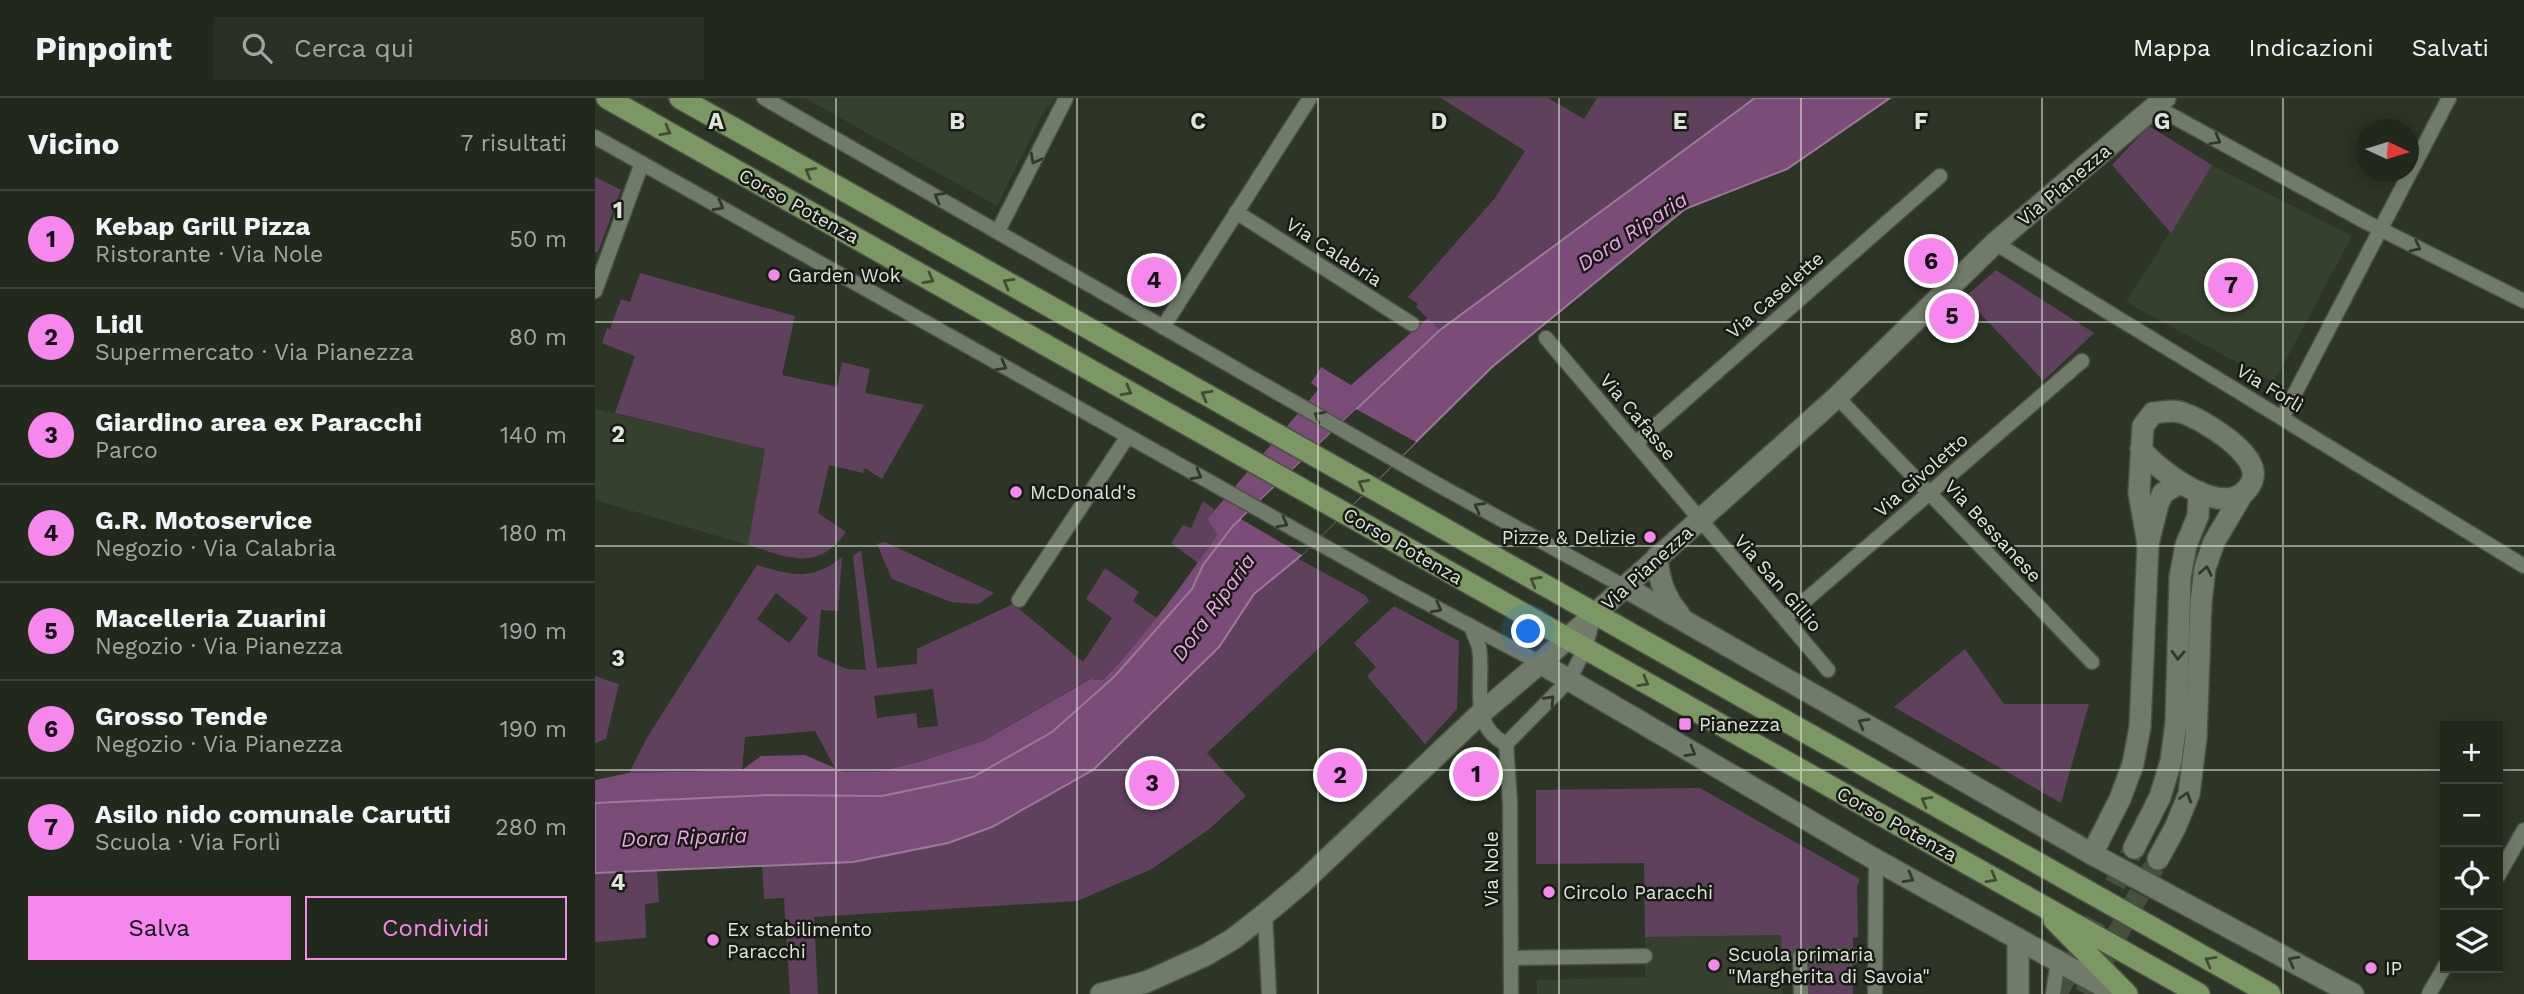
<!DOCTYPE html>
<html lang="it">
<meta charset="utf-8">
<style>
:root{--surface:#21281c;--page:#293025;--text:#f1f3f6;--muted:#a2a6a3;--line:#3e443b;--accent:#f688ed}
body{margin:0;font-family:"Work Sans",sans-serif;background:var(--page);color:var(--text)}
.controls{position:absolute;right:21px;bottom:21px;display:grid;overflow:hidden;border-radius:0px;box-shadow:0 4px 18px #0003}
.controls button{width:63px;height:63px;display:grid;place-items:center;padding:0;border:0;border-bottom:2px solid var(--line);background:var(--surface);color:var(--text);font:35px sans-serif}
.compass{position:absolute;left:1761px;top:21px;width:63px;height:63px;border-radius:50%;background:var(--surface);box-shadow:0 4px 18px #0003;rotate:94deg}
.you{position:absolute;left:934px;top:534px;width:24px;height:24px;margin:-18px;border:5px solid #fff;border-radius:50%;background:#1a73e8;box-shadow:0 0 0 10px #1a73e833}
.badge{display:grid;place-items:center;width:46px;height:46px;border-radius:50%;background:var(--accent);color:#111;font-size:23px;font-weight:700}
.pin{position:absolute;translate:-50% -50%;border:4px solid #fff;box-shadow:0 2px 7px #0006}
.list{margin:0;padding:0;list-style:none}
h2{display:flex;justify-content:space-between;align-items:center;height:91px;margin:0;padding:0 28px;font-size:30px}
h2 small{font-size:23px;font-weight:400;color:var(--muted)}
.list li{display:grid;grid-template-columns:46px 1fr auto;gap:21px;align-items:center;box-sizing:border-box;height:98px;padding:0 28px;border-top:2px solid var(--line)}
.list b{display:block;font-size:26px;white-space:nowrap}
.list p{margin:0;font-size:23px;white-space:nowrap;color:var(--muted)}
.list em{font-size:23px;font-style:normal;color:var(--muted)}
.actions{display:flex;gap:14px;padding:21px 28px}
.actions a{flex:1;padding:16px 0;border:2px solid var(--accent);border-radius:0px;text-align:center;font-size:24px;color:var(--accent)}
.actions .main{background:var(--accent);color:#111}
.icon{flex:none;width:38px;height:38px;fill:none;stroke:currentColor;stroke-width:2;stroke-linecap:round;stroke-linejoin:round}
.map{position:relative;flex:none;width:1929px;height:896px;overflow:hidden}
header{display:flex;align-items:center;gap:42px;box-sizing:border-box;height:98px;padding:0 35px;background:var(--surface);border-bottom:2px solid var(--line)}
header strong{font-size:33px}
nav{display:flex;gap:38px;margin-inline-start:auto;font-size:24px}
.search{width:490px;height:63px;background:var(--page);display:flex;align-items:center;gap:18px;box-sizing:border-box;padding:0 24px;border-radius:0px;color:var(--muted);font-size:26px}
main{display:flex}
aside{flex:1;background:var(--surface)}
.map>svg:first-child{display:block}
.built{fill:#35402d}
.green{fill:#60415d;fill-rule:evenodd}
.forest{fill:#7b4b77}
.water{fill:#7c4c78;stroke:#9a7a96;stroke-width:2}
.pier{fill:#2c3526}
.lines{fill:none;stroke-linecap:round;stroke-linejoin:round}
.secondary-tunnel{stroke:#474f41;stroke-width:21;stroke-dasharray:21 10;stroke-linecap:butt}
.street-casing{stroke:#4a5144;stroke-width:17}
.secondary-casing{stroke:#4a5144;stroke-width:24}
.primary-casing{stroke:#4a5144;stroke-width:24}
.street{stroke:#717b6a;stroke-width:14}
.secondary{stroke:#717b6a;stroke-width:21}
.primary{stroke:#7b9864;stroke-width:21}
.oneway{stroke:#3f4d34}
.oneway2{stroke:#32382e}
.grid{fill:none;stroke:#dfe5db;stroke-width:2;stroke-opacity:0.55}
.poi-dot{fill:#f688ed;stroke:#171b14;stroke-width:2.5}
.labels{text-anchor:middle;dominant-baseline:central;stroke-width:5;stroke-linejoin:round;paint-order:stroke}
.street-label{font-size:19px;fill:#dfe5db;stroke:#171b14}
.poi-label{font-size:19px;fill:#dfe5db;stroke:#171b14;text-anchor:start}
.water-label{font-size:21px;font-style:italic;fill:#eea5e6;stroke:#171b14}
.grid-label{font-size:23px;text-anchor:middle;font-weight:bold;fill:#dfe5db;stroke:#171b14;stroke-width:5;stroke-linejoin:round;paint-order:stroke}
</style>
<header>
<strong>Pinpoint</strong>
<div class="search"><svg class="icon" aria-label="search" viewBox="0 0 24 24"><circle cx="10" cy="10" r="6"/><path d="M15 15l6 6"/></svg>Cerca qui</div>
<nav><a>Mappa</a><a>Indicazioni</a><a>Salvati</a></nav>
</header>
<main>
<aside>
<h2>Vicino<small>7 risultati</small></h2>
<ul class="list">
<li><span class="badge">1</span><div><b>Kebap Grill Pizza</b><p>Ristorante · Via Nole</p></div><em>50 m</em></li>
<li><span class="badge">2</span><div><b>Lidl</b><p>Supermercato · Via Pianezza</p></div><em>80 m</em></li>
<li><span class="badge">3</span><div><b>Giardino area ex Paracchi</b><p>Parco</p></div><em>140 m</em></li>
<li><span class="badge">4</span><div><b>G.R. Motoservice</b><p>Negozio · Via Calabria</p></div><em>180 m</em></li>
<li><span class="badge">5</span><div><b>Macelleria Zuarini</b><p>Negozio · Via Pianezza</p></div><em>190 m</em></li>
<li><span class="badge">6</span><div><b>Grosso Tende</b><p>Negozio · Via Pianezza</p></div><em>190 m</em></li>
<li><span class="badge">7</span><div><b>Asilo nido comunale Carutti</b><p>Scuola · Via Forlì</p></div><em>280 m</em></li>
</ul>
<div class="actions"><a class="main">Salva</a><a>Condividi</a></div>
</aside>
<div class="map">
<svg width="1929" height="896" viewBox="0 0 1929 896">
<rect width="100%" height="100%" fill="#2c3526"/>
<g class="built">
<polygon points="210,0 460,0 455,8 452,7 402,108"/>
<polygon points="1617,67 1757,138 1683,277 1676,283 1531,204"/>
<polygon points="0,311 170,351 153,447 0,402"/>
<polygon points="1187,837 1188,896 942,896 942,882 1050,879 1050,839"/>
</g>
<g class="green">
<polygon points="846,0 953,0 989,21 1002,0 1160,0 845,232 821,209 823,206 813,199 900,100 930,53"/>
<polygon points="1554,28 1617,67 1576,135 1517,67"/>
<polygon points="0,79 26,92 3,154 0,154"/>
<path d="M1401,172L1499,235L1448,283C1423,254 1396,228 1370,199Z"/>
<path d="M45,175L200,218L187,277L242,289L247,264L275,271L270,295L329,307L287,381L270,370L268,375L234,367L223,415L251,434C223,475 191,459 153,447L170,351L20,315L40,258L7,245L12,230L15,231L26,201L35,204Z"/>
<polygon points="608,403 619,411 614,421 622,437 603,465 576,445 588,427 596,430"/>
<polygon points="290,444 399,495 383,506 356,504 297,481 282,446"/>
<path d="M266,452L282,570L322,566V551L418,506L488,564L517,520L491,501L510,470L544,494L538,503L563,521L508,582L494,581L388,643L323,664L283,674H249L240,670L220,633L150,639L147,672L34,675L53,638L162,467C197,478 217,483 247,459L243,513L226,512L222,558L252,571L271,572L258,458ZM181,495L213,520L194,545L162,521ZM338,591L343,628L323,630L321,615L282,620L279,598Z"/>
<polygon points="702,460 770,497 774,503 612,655 651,698 613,732 557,771 482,803 219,819 223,896 195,896 189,800 169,801 167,767 258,764 397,729 498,672 624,549 659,496"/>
<polygon points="799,508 864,543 862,611 830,646 772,578 781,569 759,545"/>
<polygon points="1370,551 1409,606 1494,606 1466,705 1299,609"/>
<polygon points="0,578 24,586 11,641 0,645"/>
<polygon points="1105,690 1265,781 1262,788 1263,839 1258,840 1258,896 1206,896 1205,858 1187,858 1186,837 1050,839 1049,765 941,766 941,692"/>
<polygon points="62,772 64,804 50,806 51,840 0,844 0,775"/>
</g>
<path class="forest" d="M833,220L845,232L638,428L608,467L597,491L520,578L457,634L378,679L287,698L174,697L0,705V682L34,675L147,672L166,658L210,657L249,674H283L323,664L388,643L495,581L508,582C551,537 587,488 622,437L613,421L618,414L724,291L716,285L726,269L756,287Z"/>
<polygon class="water" points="1160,0 1295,0 1192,71 1090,111 897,269 703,460 659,496 624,549 498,672 397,729 353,745 258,764 0,775 0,705 174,697 287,698 378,679 457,634 520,578 597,491 608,467 638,428 845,232"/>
<polygon class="pier" points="761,311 821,344 707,457 646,421"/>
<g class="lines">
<g class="secondary-tunnel">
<polyline points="1462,896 1539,750"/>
<polyline points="1490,896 1563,761"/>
</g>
<g class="street-casing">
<g id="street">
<polyline points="169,0 847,389 1030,489"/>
<polyline points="1561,9 1771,124 1929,203"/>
<polyline points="0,39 802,489 945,565"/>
<polyline points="641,114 817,226"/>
<polyline points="403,133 471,0"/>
<polyline points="1400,145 1929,468"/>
<polyline points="0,193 47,65"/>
<polyline points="568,229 715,0"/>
<polyline points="951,240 1233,572"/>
<polyline points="1242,299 1497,564"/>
<polyline points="1687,320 1854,0"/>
<polyline points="1041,345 1345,78"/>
<polyline points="424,502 533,338"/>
<polyline points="1190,520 1487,263"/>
<path d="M876,528C878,535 882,542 884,549C890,583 872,627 911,646"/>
<polyline points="911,646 915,704 916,896"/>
<polyline points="911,646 974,582 990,551 999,517"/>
<polyline points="1903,778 1929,732"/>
<polyline points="670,816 674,896"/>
<polyline points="916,860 1050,858"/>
<polyline points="1206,896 1205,858 1258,858"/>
<polyline points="1280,896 1281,762"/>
<polyline points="1458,896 1463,862"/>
<polyline points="1834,896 1850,868"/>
</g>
</g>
<g class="secondary-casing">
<g id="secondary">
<path d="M1546,351C1564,374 1637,429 1657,383C1668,357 1606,320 1585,314C1576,312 1567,314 1558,315L1548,328L1544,395L1553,446"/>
<path d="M1062,459C1064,482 1069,498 1084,516"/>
<polyline points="1030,489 1497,756 1758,896"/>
<polyline points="945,565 1281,762 1522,896"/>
<polyline points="1539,750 1565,699 1576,663 1581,624 1585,479 1591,447 1603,418 1604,394"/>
<polyline points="1497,756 1525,701 1538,666 1545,629 1553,446 1563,406 1568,395 1585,385"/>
<polyline points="1563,761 1580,730 1594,696 1601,640 1606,504 1610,470 1619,444 1648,395"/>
<polyline points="506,896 551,884 611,857 638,841 670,816 707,785 885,616 945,565 1242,299 1400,145 1570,0"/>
<polyline points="1423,896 1423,841"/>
</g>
</g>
<g class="primary-casing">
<g id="primary">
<polyline points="12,0 1604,896"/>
<polyline points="85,0 1675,896"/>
<polyline points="1459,822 1532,896"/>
</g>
</g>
<use href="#street" class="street"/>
<use href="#secondary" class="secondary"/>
<use href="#primary" class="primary"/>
</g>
<defs><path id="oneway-chevron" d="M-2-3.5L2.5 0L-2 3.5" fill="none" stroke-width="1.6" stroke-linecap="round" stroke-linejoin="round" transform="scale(1.75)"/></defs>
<g class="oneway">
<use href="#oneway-chevron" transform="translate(71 33) rotate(29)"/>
<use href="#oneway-chevron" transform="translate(215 74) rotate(-151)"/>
<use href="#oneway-chevron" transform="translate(334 181) rotate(29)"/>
<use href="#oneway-chevron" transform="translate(413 185) rotate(-151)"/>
<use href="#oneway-chevron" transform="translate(532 293) rotate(29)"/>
<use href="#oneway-chevron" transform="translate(611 297) rotate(-151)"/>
<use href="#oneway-chevron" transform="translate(768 386) rotate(-151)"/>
<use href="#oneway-chevron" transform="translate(940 483) rotate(-150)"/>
<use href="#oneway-chevron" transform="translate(1049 584) rotate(29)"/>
<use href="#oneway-chevron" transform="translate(1331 703) rotate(-151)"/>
<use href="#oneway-chevron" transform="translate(1397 780) rotate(29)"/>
<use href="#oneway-chevron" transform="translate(1615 863) rotate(-151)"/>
</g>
<g class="oneway2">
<use href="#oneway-chevron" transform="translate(1621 42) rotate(29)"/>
<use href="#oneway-chevron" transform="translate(440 61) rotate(117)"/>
<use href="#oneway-chevron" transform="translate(344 99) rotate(-150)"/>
<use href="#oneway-chevron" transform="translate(124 108) rotate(29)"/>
<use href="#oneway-chevron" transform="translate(1821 149) rotate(27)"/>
<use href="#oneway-chevron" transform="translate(407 268) rotate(29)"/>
<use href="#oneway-chevron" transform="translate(724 318) rotate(-150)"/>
<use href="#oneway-chevron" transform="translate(602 377) rotate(29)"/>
<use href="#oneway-chevron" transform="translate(884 409) rotate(-151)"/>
<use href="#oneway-chevron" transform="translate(688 425) rotate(29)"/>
<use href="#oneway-chevron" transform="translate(1611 473) rotate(-79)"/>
<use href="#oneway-chevron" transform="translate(842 510) rotate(28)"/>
<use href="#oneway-chevron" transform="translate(1583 557) rotate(92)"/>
<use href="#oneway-chevron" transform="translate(955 602) rotate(-46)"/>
<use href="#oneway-chevron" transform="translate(1268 625) rotate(-150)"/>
<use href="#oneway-chevron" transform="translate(1096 654) rotate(30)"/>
<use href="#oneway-chevron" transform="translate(1591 699) rotate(-73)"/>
<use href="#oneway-chevron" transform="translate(1314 780) rotate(29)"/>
<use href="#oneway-chevron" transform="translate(1698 863) rotate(-152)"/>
</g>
<path class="grid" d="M241,0V896M482,0V896M723,0V896M964,0V896M1206,0V896M1447,0V896M1688,0V896M0,224H1929M0,448H1929M0,672H1850M1903,672H1929"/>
<g class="poi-dot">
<circle cx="179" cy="177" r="7"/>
<circle cx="421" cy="394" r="7"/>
<circle cx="1055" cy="439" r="7"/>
<rect x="1083" y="619" width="14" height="14" rx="3.5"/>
<circle cx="954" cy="794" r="7"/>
<circle cx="118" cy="842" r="7"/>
<circle cx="1119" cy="867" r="7"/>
<circle cx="1776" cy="870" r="7"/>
</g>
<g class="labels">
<g class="street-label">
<text transform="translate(1469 87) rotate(-40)">Via Pianezza</text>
<text transform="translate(204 108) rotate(29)">Corso Potenza</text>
<text transform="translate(739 154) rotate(33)">Via Calabria</text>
<text transform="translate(1180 197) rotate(-41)">Via Caselette</text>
<text transform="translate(1675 290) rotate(31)">Via Forlì</text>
<text transform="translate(1043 319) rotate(50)">Via Cafasse</text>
<text transform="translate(1326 377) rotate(-41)">Via Givoletto</text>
<text transform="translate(1398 433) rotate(47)">Via Bessanese</text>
<text transform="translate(808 448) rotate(30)">Corso Potenza</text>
<text transform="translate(1052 470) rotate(-42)">Via Pianezza</text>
<text transform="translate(1183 485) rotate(49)">Via San Gillio</text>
<text transform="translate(1302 726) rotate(29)">Corso Potenza</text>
<text transform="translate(896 771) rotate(-90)">Via Nole</text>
</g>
<g class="poi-label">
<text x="193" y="177">Garden Wok</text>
<text x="435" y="394">McDonald's</text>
<text x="1041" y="439" text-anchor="end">Pizze &amp; Delizie</text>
<text x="1104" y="626">Pianezza</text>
<text x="968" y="794">Circolo Paracchi</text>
<text x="132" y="831">Ex stabilimento<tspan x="132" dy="22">Paracchi</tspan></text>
<text x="1133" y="856">Scuola primaria<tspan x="1133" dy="22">"Margherita di Savoia"</tspan></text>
<text x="1790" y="870">IP</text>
</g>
<g class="water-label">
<text transform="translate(1037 133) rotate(-33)">Dora Riparia</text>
<text transform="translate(618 509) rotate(-54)">Dora Riparia</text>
<text transform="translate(89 739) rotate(-2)">Dora Riparia</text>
</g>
</g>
<g class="grid-label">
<text x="121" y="31">A</text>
<text x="362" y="31">B</text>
<text x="603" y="31">C</text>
<text x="844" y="31">D</text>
<text x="1085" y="31">E</text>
<text x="1326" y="31">F</text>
<text x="1567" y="31">G</text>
<text x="23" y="120">1</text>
<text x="23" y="344">2</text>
<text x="23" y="568">3</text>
<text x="23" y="792">4</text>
</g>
</svg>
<div class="controls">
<button>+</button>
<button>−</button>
<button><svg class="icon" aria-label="locate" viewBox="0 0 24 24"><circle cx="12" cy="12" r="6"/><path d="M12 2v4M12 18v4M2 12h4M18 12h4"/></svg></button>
<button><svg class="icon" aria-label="layers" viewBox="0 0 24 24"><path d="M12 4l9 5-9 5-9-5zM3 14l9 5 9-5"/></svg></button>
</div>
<svg class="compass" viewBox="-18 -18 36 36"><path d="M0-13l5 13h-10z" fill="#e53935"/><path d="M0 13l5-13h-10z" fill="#a2a6a3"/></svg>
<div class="you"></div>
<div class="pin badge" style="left:881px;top:676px">1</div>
<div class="pin badge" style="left:745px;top:677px">2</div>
<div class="pin badge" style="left:557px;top:685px">3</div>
<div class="pin badge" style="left:559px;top:182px">4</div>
<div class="pin badge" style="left:1357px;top:218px">5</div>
<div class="pin badge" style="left:1336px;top:163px">6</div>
<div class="pin badge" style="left:1636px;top:187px">7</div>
</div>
</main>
